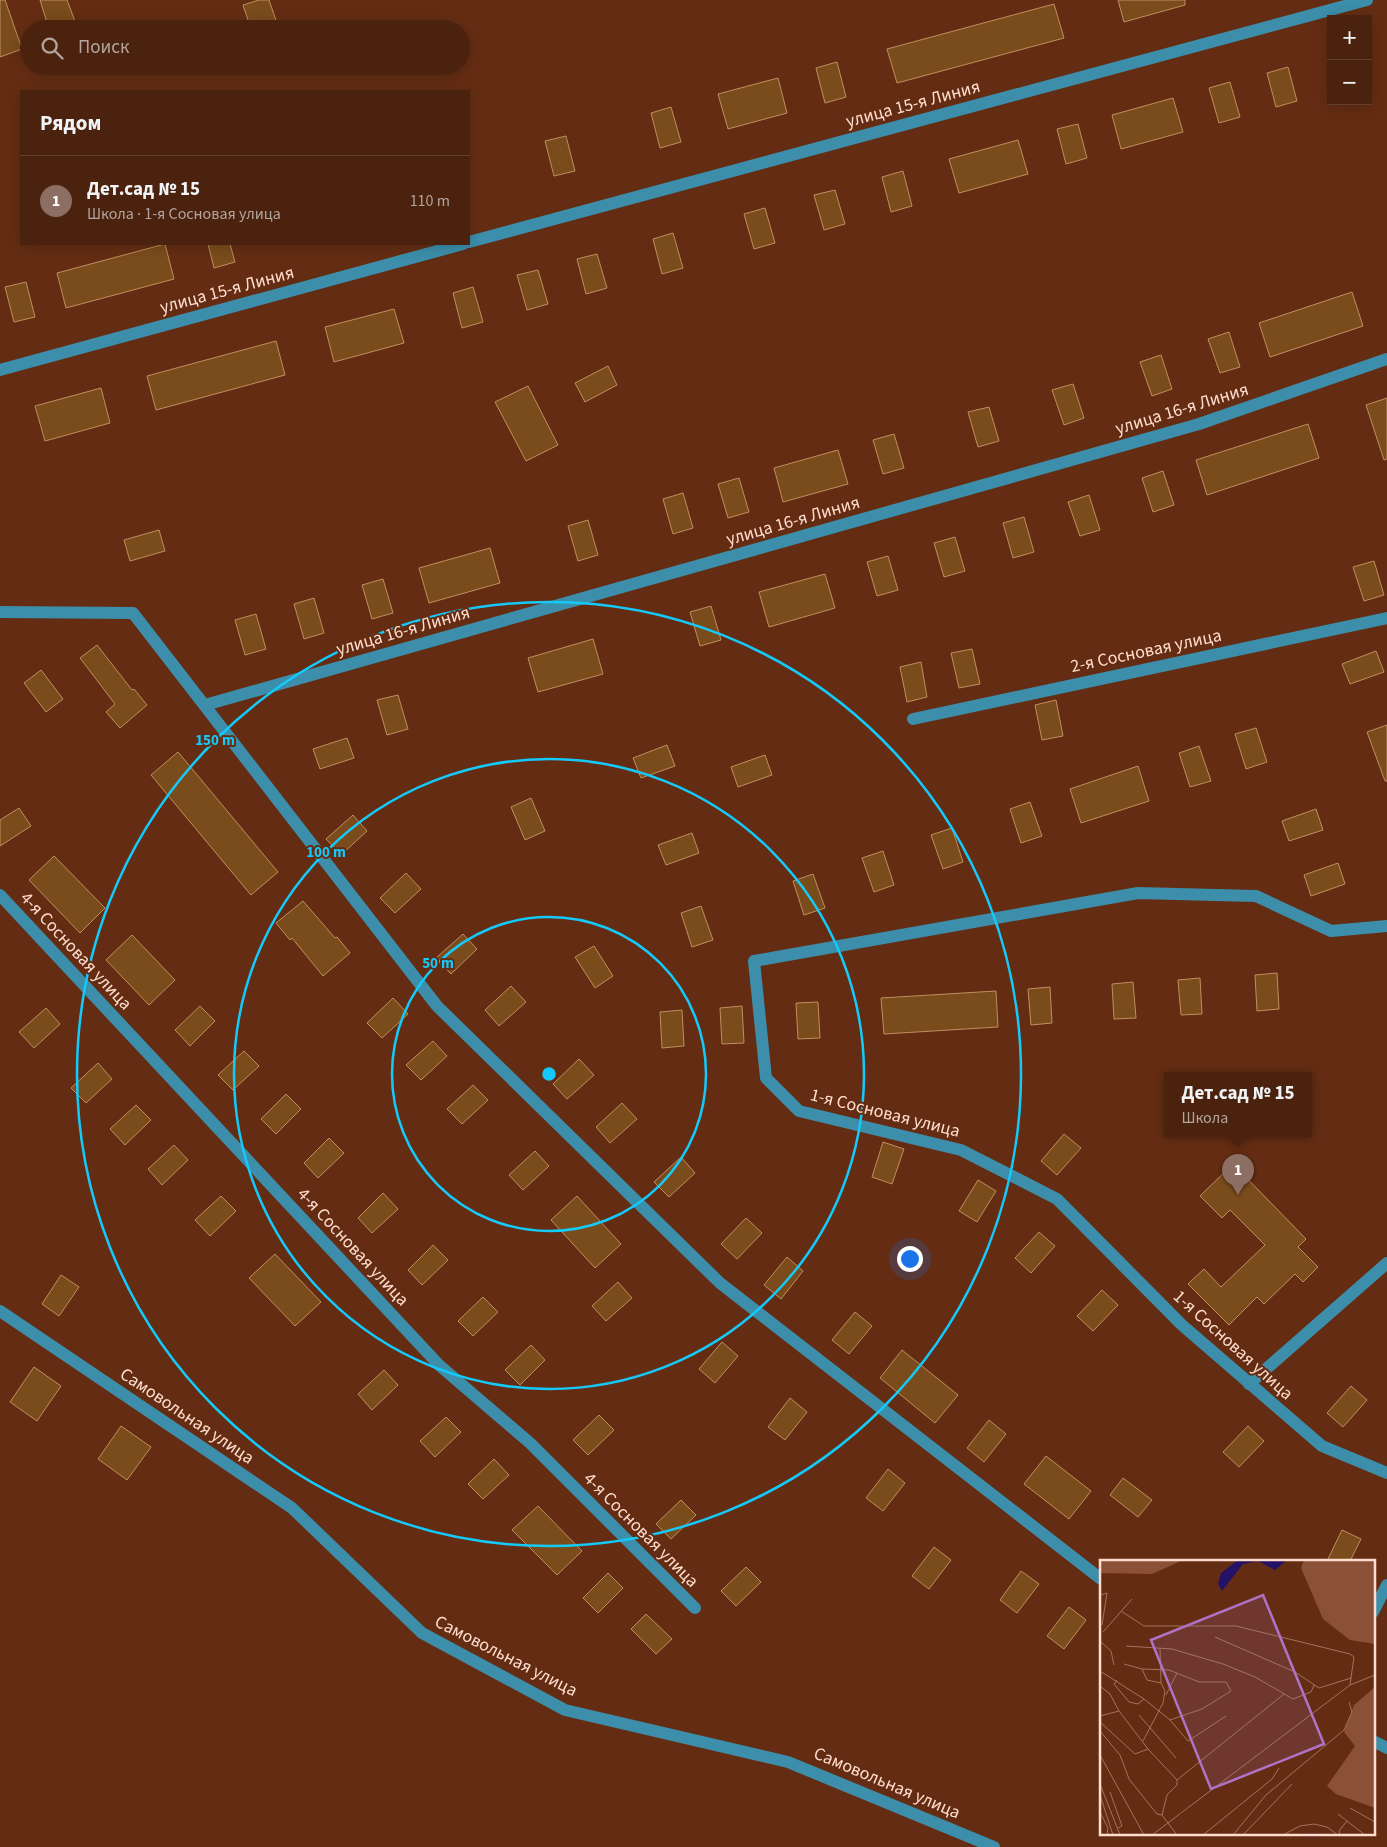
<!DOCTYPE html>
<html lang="ru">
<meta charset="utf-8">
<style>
:root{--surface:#4b220e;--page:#552f1c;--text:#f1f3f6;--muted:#b2a49e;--line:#623f2e;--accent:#8c9099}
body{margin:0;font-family:"Source Sans 3",sans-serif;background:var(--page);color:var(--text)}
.controls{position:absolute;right:15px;top:15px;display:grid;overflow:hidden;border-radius:0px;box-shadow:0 2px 12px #0003}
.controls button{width:45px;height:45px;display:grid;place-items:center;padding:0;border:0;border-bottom:1px solid var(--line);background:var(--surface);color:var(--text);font:25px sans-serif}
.you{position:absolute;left:909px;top:1258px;width:18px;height:18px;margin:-12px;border:4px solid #fff;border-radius:50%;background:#1a73e8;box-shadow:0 0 0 8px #1a73e833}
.badge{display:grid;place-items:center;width:32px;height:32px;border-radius:50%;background:var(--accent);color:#fff;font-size:16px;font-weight:700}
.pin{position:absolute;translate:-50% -41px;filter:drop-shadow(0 1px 2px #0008)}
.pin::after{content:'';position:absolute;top:26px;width:18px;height:15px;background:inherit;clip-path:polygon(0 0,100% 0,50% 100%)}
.popup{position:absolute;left:1164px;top:1072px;width:148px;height:65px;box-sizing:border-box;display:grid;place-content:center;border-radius:0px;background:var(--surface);filter:drop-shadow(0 1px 4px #0005);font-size:16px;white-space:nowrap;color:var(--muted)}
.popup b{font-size:19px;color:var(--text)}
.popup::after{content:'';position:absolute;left:50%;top:100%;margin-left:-10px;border:10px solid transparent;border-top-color:var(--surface)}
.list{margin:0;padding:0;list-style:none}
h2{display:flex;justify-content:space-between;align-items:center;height:65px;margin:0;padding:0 20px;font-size:21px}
h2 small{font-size:16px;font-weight:400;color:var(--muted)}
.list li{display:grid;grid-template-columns:32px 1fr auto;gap:15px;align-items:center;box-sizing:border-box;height:90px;padding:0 20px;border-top:1px solid var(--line)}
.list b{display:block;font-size:19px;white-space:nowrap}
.list p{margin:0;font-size:16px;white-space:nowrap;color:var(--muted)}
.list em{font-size:16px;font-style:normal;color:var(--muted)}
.icon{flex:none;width:28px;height:28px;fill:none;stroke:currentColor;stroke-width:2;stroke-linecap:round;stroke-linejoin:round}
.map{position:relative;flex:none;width:1387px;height:1847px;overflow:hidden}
.search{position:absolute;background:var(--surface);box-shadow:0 2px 12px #0003;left:20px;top:20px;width:450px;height:55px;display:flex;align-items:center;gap:12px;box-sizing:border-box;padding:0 18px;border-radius:28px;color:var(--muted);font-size:19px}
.panel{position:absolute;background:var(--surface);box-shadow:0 2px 12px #0003;left:20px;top:90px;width:450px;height:155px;border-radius:0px}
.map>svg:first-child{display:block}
.building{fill:#7a4c1c;stroke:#c08e5f}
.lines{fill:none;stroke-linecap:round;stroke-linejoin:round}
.minor{stroke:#3c8eaa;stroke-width:12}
.ring{fill:none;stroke:#14cafb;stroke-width:2.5}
.labels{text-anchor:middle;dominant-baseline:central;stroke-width:4;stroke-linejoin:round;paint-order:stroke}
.street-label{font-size:18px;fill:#ffdccd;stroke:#642d13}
.inset-river{fill:none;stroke:#261169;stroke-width:2.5}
.inset-road{fill:none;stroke:#a2735d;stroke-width:1}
.view{fill:#b072c5;fill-opacity:0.15;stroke:#b072c5;stroke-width:2.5}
.inset-edge{fill:none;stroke:#ffdccd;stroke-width:2.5}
.centre{fill:#14cafb;stroke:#642d13;stroke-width:2.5}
.ring-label{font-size:15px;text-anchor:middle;font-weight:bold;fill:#14cafb;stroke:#642d13;stroke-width:4;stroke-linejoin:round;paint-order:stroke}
</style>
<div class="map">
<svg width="1387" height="1847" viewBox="0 0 1387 1847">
<rect width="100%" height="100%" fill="#642d13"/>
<g class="building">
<polygon points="0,0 5,0 22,49 0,57"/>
<polygon points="40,0 67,0 76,24 63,29 49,29"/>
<polygon points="259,0 269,0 279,29 251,29 243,5"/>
<polygon points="1118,0 1185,0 1185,5 1124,22"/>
<polygon points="1054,4 1064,38 897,83 887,49"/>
<polygon points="837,62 846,97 825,103 816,68"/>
<polygon points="1288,67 1297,101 1276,107 1267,73"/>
<polygon points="778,78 787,113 728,129 718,94"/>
<polygon points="1230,82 1240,117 1219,123 1209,88"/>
<polygon points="1173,98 1183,132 1121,149 1112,115"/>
<polygon points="671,107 681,142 660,148 651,113"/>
<polygon points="1078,124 1087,158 1066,164 1057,129"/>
<polygon points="566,136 575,171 554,176 545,141"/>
<polygon points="1018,140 1028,174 959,193 949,159"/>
<polygon points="903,171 912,206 891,212 882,177"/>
<polygon points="835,190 845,224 824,230 814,195"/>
<polygon points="765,208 775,243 754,249 744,214"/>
<polygon points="673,233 683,268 662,274 653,239"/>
<polygon points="165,244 174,279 66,308 57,273"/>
<polygon points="208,244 230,244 235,262 214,268"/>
<polygon points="597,254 607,288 586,294 577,259"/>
<polygon points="538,270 548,304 527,310 517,275"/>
<polygon points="26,282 35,317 14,322 5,287"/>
<polygon points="473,287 483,322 462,328 453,293"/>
<polygon points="1352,292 1363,326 1270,357 1259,323"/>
<polygon points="394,309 404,343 334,362 325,327"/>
<polygon points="1229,332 1240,367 1220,373 1208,339"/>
<polygon points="276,341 285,375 156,410 147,376"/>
<polygon points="1161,355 1172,389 1152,396 1140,362"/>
<polygon points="608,366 617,385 585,402 575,383"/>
<polygon points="1073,384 1084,418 1064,425 1052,390"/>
<polygon points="528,386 558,445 526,461 495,402"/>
<polygon points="101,388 110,423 45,441 35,406"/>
<polygon points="1387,398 1387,459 1384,460 1366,405"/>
<polygon points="989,407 999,441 978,447 968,412"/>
<polygon points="1308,424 1319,458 1207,495 1196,460"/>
<polygon points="894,434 904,468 883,474 873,440"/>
<polygon points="838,450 848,484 783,502 774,468"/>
<polygon points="1163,471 1174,505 1153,512 1142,478"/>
<polygon points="739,478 749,512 728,518 718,484"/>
<polygon points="683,493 693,528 673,534 663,499"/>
<polygon points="1089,495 1100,530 1080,536 1068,502"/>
<polygon points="1024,517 1034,552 1013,558 1003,523"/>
<polygon points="588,520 598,555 578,561 568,526"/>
<polygon points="159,530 165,551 130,561 124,540"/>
<polygon points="955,537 965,571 944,577 934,543"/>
<polygon points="490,548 500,583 429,603 419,568"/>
<polygon points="888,556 898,590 877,596 867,562"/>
<polygon points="1374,561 1384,595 1364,601 1353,567"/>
<polygon points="825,574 835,608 769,627 759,592"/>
<polygon points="383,579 393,613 372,619 362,585"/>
<polygon points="314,598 324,633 304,639 294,604"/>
<polygon points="711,606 721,640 700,646 690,612"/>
<polygon points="256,614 266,649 245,655 235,620"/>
<polygon points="593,639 603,674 538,692 528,658"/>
<polygon points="97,645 132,690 134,689 147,705 120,728 106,712 115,704 80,658"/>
<polygon points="972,649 980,684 959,688 951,653"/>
<polygon points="1376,651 1384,672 1350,684 1342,664"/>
<polygon points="921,662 927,697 907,702 900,667"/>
<polygon points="41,670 63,699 46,712 24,683"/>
<polygon points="398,695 408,729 387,735 377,700"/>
<polygon points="1056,700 1063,736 1042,740 1035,705"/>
<polygon points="1387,725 1387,781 1385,781 1367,732"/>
<polygon points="1256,728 1267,762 1246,769 1235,734"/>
<polygon points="347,738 354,758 320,769 313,749"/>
<polygon points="667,745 675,766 641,778 633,758"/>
<polygon points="1199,746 1211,781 1190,787 1179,753"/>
<polygon points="178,752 278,872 251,895 151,775"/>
<polygon points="765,755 772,775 738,787 731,767"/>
<polygon points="1138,766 1149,801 1081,823 1070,789"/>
<polygon points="531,798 545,831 525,840 511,807"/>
<polygon points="1030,802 1042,836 1021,843 1010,809"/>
<polygon points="19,808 31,826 0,846 0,820"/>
<polygon points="1316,809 1323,830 1289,841 1282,821"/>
<polygon points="353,815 367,831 341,855 326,839"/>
<polygon points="952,828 963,862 943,869 931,835"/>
<polygon points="692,833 699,853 666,865 658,845"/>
<polygon points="883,851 894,885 874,892 862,858"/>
<polygon points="54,856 105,908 80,933 29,880"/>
<polygon points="1338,863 1345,884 1311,896 1304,875"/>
<polygon points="406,873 421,889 395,913 380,898"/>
<polygon points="813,874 825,908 804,915 793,881"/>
<polygon points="303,901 335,938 337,937 350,953 323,976 292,938 290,940 276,923"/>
<polygon points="701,906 713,940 692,947 681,913"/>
<polygon points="463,934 477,949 451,974 436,958"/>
<polygon points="132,935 175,980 149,1005 106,960"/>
<polygon points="594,946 613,976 595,988 575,957"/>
<polygon points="1277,973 1279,1009 1257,1011 1255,975"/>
<polygon points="1200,978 1202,1014 1181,1015 1178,980"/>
<polygon points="1133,982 1136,1018 1114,1019 1112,984"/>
<polygon points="511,986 526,1002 499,1026 485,1010"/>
<polygon points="1050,987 1052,1023 1031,1025 1028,989"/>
<polygon points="996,991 998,1027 884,1034 881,998"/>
<polygon points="393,998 408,1014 382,1038 367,1023"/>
<polygon points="818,1002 820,1038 798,1039 796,1003"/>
<polygon points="200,1006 215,1021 190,1046 175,1030"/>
<polygon points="742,1006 744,1043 722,1044 720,1008"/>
<polygon points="46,1008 60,1024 34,1048 19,1032"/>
<polygon points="682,1010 684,1046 662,1048 660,1012"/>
<polygon points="433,1041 447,1056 421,1080 406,1065"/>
<polygon points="244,1051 259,1066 233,1090 218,1075"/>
<polygon points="579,1059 594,1075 567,1099 553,1084"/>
<polygon points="98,1063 112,1079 86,1103 71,1088"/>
<polygon points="473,1085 488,1100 462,1124 447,1109"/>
<polygon points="286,1094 301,1109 276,1134 261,1119"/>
<polygon points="622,1103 637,1119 610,1143 596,1127"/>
<polygon points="136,1105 151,1120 125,1145 110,1129"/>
<polygon points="1064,1134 1081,1148 1057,1175 1041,1161"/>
<polygon points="329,1138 344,1153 318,1178 304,1163"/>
<polygon points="883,1142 904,1149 892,1184 872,1177"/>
<polygon points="174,1145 188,1160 162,1185 148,1169"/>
<polygon points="535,1151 549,1166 523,1190 509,1175"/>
<polygon points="681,1157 695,1173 669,1197 654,1182"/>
<polygon points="1233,1164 1306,1239 1298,1247 1318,1267 1303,1282 1295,1274 1264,1304 1257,1297 1229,1325 1188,1284 1204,1269 1221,1287 1265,1245 1230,1210 1222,1218 1200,1196"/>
<polygon points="978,1180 996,1191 977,1222 959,1211"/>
<polygon points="383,1193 398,1209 372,1233 358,1218"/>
<polygon points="221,1196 236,1211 210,1236 195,1220"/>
<polygon points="577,1196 621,1244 595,1268 551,1220"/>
<polygon points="746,1218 762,1233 737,1259 721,1244"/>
<polygon points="1039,1232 1055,1246 1031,1273 1015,1258"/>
<polygon points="433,1245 448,1260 422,1285 408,1270"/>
<polygon points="275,1254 321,1302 295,1326 249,1278"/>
<polygon points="787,1257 803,1271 781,1299 764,1285"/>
<polygon points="61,1275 79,1287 59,1316 42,1304"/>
<polygon points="618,1282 632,1298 606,1321 592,1306"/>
<polygon points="1102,1290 1118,1305 1093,1331 1077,1316"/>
<polygon points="483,1297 498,1312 473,1336 458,1321"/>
<polygon points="855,1312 872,1326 849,1354 832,1340"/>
<polygon points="722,1342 738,1356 715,1383 699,1369"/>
<polygon points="531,1345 545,1360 520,1385 505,1370"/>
<polygon points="902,1350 958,1395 935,1423 880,1378"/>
<polygon points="34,1367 61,1386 37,1421 10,1402"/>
<polygon points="384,1370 398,1385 372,1410 358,1394"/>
<polygon points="1351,1386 1367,1400 1343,1427 1327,1413"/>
<polygon points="790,1398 807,1412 785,1440 768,1427"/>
<polygon points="599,1415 614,1430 588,1455 573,1440"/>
<polygon points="446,1417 461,1432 435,1457 420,1441"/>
<polygon points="989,1420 1006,1434 984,1462 967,1448"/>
<polygon points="121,1426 151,1447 127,1480 98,1459"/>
<polygon points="1248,1426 1264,1441 1239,1467 1223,1452"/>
<polygon points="1046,1456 1091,1491 1069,1519 1024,1484"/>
<polygon points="494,1459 509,1475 483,1499 468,1484"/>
<polygon points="888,1469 905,1483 883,1511 866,1498"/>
<polygon points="1123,1478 1152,1500 1138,1517 1110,1495"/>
<polygon points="681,1500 696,1515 671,1539 656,1524"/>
<polygon points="538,1506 582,1551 557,1575 512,1530"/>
<polygon points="1342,1530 1361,1539 1350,1561 1327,1561"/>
<polygon points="934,1547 951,1560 929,1589 912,1576"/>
<polygon points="746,1567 761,1582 736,1606 721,1591"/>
<polygon points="1021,1571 1039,1584 1017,1613 1000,1600"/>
<polygon points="608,1573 623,1588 598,1613 583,1598"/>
<polygon points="1069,1607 1086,1620 1064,1649 1047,1636"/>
<polygon points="646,1614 672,1639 656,1654 631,1629"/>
</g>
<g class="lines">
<g class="minor">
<polyline points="469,242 1367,0"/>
<polyline points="0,370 463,244"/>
<polyline points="0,612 133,613 437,1006 720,1283 1101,1579"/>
<polyline points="205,705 1199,424 1387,359"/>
<polyline points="913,719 1387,618"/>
<polyline points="0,895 439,1365 530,1443 695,1608"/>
<polyline points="1387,926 1331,931 1256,896 1138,893 754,961 766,1078 799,1111 961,1150 1057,1199 1182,1325 1322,1446 1387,1473"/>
<polyline points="0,1311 292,1508 422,1633 565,1710 788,1762 994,1847"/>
<polyline points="1249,1384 1387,1263"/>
<polyline points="1373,1612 1387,1585"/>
<polyline points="1373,1741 1387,1748"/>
</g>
</g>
<g class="ring">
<circle cx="549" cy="1074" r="157"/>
<circle cx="549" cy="1074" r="315"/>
<circle cx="549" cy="1074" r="472"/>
</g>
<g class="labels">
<g class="street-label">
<text transform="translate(913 104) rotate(-15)">улица 15-я Линия</text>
<text transform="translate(227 290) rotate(-15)">улица 15-я Линия</text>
<text transform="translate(1182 409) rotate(-17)">улица 16-я Линия</text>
<text transform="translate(793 521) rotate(-16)">улица 16-я Линия</text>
<text transform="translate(403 631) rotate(-16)">улица 16-я Линия</text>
<text transform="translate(1146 651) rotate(-12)">2-я Сосновая улица</text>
<text transform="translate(76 951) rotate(47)">4-я Сосновая улица</text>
<text transform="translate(885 1113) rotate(14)">1-я Сосновая улица</text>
<text transform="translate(353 1247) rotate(47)">4-я Сосновая улица</text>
<text transform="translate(1233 1345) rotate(42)">1-я Сосновая улица</text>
<text transform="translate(187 1416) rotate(34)">Самовольная улица</text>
<text transform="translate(641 1530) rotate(45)">4-я Сосновая улица</text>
<text transform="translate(506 1656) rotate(27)">Самовольная улица</text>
<text transform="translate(887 1783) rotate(23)">Самовольная улица</text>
</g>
</g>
<g transform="translate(1100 1560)">
<rect width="275" height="275" fill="#642d13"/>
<path d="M0,0H83L52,14L0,13ZM204,0H275V84L250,80L223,59L201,8ZM275,127V248L236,234L227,226L255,186L244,172L254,145Z" fill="#8b5138"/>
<path d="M138,0L182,1L187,0L175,10L158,1L143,4L122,31L118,24L121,13Z" fill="#261169"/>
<path class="inset-river" d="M200,275H222"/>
<path class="inset-road" d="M0,35L7,33L2,65M21,51L44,66H136L250,94L254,97L250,125M3,72L32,39M115,77L195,112L219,128L251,118M0,81L11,91L14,105M26,86L72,89L123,104L155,117L193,139L211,132L214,125M60,88L61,123M24,104L42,109L47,120L61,123L65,131L63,143L43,181M42,109L69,110L99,122H126L131,131L102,149L70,160M0,111L44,139L70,160L88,181L126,156M17,120L14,124L29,142L38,144L44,139M0,126L10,134L19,151L0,156M66,135L77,113M19,151L48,189M39,155L76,198M0,162L35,194L48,189L77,220V225L67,235L62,255L77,275M0,171L20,195L29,219L57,254L62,255M0,195L44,275M77,220L184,134M0,224L20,275M10,232L22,266L18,268M0,235L13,275M250,248L275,262M0,252L8,268L7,275M238,254L265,275M52,275L250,125L275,115M103,275L172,219L179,208M133,275L166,235L244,170L252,152L249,142M143,275L192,224M183,275L200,266L214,264L227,267L238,275M240,275L239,271L247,261"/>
<path class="view" d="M163,35L224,184L111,229L51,80Z"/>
<rect width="275" height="275" class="inset-edge"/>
</g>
<circle cx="549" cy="1074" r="8" class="centre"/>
<g class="ring-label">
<text x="215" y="745">150 m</text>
<text x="326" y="857">100 m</text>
<text x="438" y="968">50 m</text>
</g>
</svg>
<div class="controls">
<button>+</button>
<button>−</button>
</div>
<div class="you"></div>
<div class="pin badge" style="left:1238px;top:1195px;background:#8d6e63">1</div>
<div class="popup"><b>Дет.сад № 15</b>Школа</div>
<div class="search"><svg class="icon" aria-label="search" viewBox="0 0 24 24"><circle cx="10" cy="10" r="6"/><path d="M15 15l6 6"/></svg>Поиск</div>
<section class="panel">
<h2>Рядом<small></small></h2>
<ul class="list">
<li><span class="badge" style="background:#8d6e63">1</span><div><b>Дет.сад № 15</b><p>Школа · 1-я Сосновая улица</p></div><em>110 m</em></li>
</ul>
</section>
</div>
